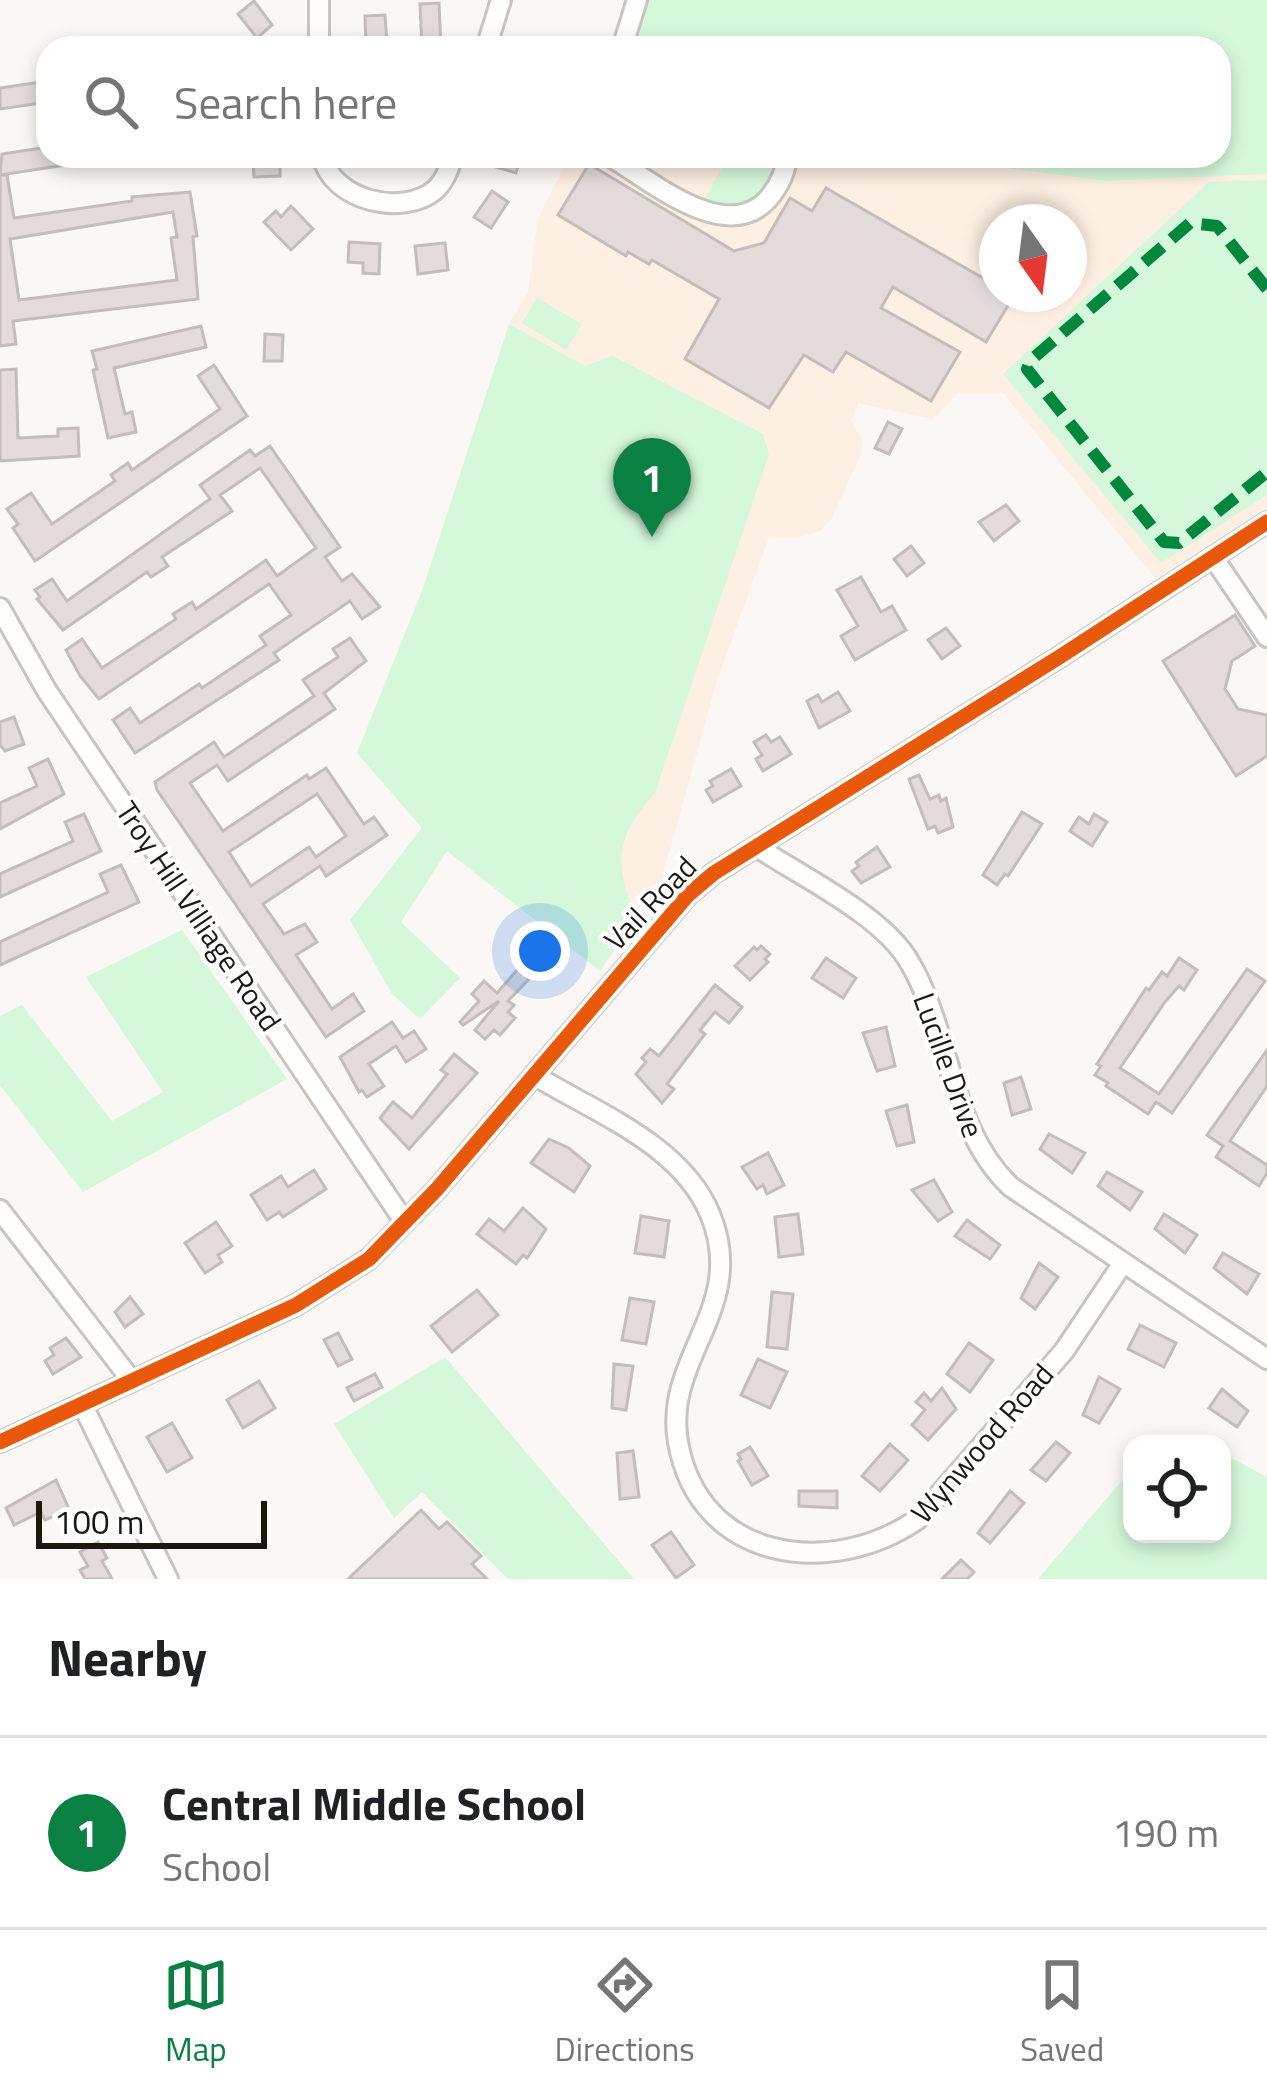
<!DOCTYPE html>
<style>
:root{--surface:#fff;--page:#f6f6f6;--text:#202124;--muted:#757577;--line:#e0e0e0;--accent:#0b8043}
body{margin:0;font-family:"Titillium Web",sans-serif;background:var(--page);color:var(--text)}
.controls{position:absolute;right:36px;bottom:36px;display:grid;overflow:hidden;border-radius:24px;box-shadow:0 6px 18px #0003}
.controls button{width:108px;height:108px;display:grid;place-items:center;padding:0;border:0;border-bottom:3px solid var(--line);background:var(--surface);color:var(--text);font:60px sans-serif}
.compass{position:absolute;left:979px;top:204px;width:108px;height:108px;border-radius:50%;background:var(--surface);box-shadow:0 6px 18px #0003;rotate:166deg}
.scale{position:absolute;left:36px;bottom:30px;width:231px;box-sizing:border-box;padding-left:12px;border:6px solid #1c1711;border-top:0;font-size:33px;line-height:42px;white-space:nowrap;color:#1c1711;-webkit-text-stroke:9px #fff;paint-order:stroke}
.you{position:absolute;left:540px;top:951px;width:42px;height:42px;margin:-30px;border:9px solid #fff;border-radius:50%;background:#1a73e8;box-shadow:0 0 0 18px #1a73e833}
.badge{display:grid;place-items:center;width:78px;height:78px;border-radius:50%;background:var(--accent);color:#fff;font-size:39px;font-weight:700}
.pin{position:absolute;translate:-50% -99px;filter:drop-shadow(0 3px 6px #0008)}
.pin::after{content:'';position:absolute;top:63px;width:42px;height:36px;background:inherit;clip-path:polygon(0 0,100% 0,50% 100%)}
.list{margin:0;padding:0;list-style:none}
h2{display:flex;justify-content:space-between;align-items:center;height:156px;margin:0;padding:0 48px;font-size:51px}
h2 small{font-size:39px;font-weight:400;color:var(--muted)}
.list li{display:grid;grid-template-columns:78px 1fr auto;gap:36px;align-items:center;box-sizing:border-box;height:192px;padding:0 48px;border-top:3px solid var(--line)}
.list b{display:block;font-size:45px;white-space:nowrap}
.list p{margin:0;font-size:39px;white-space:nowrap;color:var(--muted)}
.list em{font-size:39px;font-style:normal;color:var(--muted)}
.icon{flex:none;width:66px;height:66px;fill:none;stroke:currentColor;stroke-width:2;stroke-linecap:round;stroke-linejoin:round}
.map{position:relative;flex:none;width:1267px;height:1579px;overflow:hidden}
.search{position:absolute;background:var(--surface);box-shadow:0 6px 18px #0003;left:36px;right:36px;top:36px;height:132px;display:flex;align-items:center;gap:30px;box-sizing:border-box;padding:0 42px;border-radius:36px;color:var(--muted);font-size:45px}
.sheet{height:348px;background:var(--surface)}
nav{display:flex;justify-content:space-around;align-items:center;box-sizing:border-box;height:168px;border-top:3px solid var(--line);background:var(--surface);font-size:33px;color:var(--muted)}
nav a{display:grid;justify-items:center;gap:6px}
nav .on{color:var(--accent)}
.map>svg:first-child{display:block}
.built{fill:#fdefe1;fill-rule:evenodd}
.green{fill:#d5f8da}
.building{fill:#e3dcda;stroke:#c3bdbb;stroke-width:3;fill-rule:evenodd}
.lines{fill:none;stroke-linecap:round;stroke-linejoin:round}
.minor-casing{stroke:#c8c4c0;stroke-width:24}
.minor{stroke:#fefefd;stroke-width:18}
.quiet{stroke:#00873e;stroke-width:12;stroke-dasharray:24 12;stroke-linecap:butt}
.cycleway-casing{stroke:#fff;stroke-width:22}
.cycleway{stroke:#e8590c;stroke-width:15}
.labels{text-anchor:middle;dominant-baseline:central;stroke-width:9;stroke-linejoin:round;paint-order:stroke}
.street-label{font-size:30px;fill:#1c1711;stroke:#fff}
</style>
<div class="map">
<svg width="1267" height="1579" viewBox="0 0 1267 1579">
<rect width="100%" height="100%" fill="#faf7f4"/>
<path class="built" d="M570,156H916L1105,181L1267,174V507L1156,579L1003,393H958L933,419L858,403L851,421L862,440L861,454L831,520L820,531L800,537H769L718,677L658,892L637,917L600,886L585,367L509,324L528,293L538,218ZM997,222H1069V294H997Z"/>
<g class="green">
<polygon points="646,0 1267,0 1267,174 1105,181 916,156 1219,156 1219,48 630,48"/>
<path d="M729,156H777C771,202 744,211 703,202Z"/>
<polygon points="1267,180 1267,495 1161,563 1003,374 1209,182"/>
<polygon points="537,298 582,324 566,350 522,323"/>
<path d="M509,324L585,366L613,356L763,434L769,454L655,793C622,830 612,856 631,904L627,906L637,917L600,971L447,851L401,922L460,978L420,1019L392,994L350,920L422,828L357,753L423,588Z"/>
<polygon points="182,930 287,1079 83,1192 0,1085 0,1016 22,1005 112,1121 163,1092 86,977"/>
<polygon points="445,1357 634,1579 508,1579 422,1492 394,1518 334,1424"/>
<polygon points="1222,1453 1267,1477 1267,1579 1038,1579 1132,1469 1132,1534 1222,1534"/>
</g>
<g class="building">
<polygon points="254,1 272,25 257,38 238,14"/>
<polygon points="439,3 441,48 422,48 420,4"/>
<polygon points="385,15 387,45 366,46 365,16"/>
<polygon points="48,81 48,102 0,109 0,88"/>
<polygon points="48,147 48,156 78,156 79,163 0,175 2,154"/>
<polygon points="260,156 280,156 280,176 254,177 253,161 260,161"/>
<polygon points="499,156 521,156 516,173 496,167"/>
<polygon points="589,164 734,251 764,243 790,198 812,211 826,188 997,286 997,294 1015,294 986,342 893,287 881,308 960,352 931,401 846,352 833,372 804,355 769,408 685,359 719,299 652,260 649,264 628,252 626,256 558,215"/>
<path d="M0,175H7L14,218L132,201V197L190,192L197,236L193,237L198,299L13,321L16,344L0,346ZM173,212L177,237L171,238L177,280L19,300L10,239Z"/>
<polygon points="492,191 508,202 491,228 474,217"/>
<polygon points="291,206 313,229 291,250 264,222 276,211 281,217"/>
<polygon points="349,242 380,244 379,274 363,273 363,263 348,262"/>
<polygon points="445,243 448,270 418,274 415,246"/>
<polygon points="201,326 206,347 114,368 125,414 132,412 136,432 108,438 93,370 97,369 92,351"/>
<polygon points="265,334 283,335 282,361 264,361"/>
<polygon points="214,365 247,416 35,561 13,528 18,524 7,509 31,493 52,524 115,481 111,475 128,463 132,470 220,409 198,376"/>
<polygon points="16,369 18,438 58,436 58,429 78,428 79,456 0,461 0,370"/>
<polygon points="888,422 902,429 889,454 875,448"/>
<polygon points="270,446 340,547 325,557 342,581 352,574 380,607 362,619 350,601 274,653 279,660 135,753 113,720 130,708 140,723 199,684 202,688 266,645 260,636 291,615 269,584 99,699 80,676 66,650 82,639 102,668 176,619 173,614 192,602 196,609 266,560 277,576 316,548 260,468 220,495 232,511 162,557 168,566 151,577 147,572 63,630 37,599 40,597 35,590 52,579 67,601 210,499 200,485 250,450 255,456"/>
<polygon points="1006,505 1019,521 994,541 979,522"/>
<polygon points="911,546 924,563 907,576 894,559"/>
<polygon points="861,577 881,612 892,606 906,630 855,660 841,636 858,626 837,590"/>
<polygon points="1235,615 1255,646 1232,661 1225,689 1238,709 1267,715 1267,756 1236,776 1163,661"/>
<polygon points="946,628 960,646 942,659 928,640"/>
<path d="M350,638L366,661L324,693L335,709L228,781L217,765L190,783L223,831L307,775L309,779L326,768L364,824L374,817L387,835L326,876L320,866L263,904L284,934L305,924L317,942L296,955L332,1009L353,994L364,1011L326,1037L157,790L155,782L214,742L224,757L314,696L303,680L338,657L333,649ZM317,794L346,836L316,857L309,847L251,886L229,852Z"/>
<polygon points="838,692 850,711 819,728 807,701 818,695 822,702"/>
<polygon points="14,717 24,744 5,751 0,745 0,722"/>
<polygon points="766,735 771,742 780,737 791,754 763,771 756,759 762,755 754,742"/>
<polygon points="48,759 64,794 0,829 0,803 37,786 29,768"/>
<polygon points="731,769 741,786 713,802 706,790 713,786 710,781"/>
<polygon points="919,775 930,799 939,795 941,801 946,798 953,827 938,833 935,826 928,829 909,779"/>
<polygon points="1022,812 1042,824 1008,876 1005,874 997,885 983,875"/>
<polygon points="84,814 101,851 0,897 0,874 73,841 65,822"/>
<polygon points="1094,814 1107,822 1092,846 1070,831 1079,817 1089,824"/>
<polygon points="877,847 890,867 861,883 852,871 859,866 856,862"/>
<polygon points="121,865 139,902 0,965 0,942 108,892 100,874"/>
<polygon points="538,946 550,957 508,1001 514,1005 508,1012 515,1018 500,1035 494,1030 485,1039 475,1030 499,1001 463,1025 460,1022 479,1001 472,994 484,981 497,993"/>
<polygon points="761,946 770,954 765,959 768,962 750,980 735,966 754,947 757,950"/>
<polygon points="826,958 856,978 843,998 812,978"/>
<polygon points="1179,958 1197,970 1184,990 1179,986 1165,1002 1120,1068 1159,1094 1247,969 1265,981 1172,1113 1156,1102 1148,1114 1106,1086 1108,1083 1095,1075 1101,1066 1097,1064 1146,988 1149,990 1162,972 1167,976"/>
<polygon points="715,985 742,1007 729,1023 715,1012 700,1030 705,1034 667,1084 674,1089 662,1103 636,1074 646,1062 642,1058 650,1049 659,1056"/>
<polygon points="392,1022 403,1038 414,1031 426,1049 406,1062 396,1046 369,1064 384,1086 367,1097 362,1090 359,1092 340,1057"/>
<polygon points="886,1027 895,1066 877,1071 863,1033"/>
<polygon points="1267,1050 1267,1086 1230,1141 1267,1165 1267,1173 1259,1186 1216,1157 1223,1146 1207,1135"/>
<polygon points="454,1054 477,1073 409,1149 380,1118 393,1102 412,1118 447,1074 441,1070"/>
<polygon points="1021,1077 1031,1109 1012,1115 1004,1083"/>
<polygon points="907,1105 914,1142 897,1146 886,1111"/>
<polygon points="1049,1134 1085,1153 1072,1173 1040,1149"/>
<polygon points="549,1139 569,1148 590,1166 574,1192 531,1163"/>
<polygon points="768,1153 784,1185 767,1194 763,1185 757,1189 742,1167"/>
<polygon points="314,1170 326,1189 283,1217 279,1212 267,1220 251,1195 281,1176 288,1187"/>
<polygon points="1107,1172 1142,1192 1130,1210 1098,1186"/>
<polygon points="934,1180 952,1212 938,1221 912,1190"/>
<polygon points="523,1208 546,1229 527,1258 523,1255 516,1264 477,1234 489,1219 504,1231"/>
<polygon points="798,1214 803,1254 779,1257 775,1217"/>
<polygon points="1164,1214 1197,1235 1185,1253 1155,1229"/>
<polygon points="641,1216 669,1221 664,1257 635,1253"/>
<polygon points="967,1220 1000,1245 990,1259 955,1236"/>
<polygon points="216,1222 232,1246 218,1255 222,1262 205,1273 185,1243"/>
<polygon points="1223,1253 1259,1274 1247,1294 1214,1268"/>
<polygon points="1039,1263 1058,1277 1035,1309 1021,1298"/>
<polygon points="477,1290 498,1315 452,1352 431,1326"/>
<polygon points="772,1292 793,1294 787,1349 767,1347"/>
<polygon points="130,1297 143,1314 125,1327 115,1312"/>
<polygon points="630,1298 654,1302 646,1344 622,1340"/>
<polygon points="1140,1325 1176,1343 1164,1367 1128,1349"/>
<polygon points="338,1333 352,1359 338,1366 324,1340"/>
<polygon points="66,1338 81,1357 53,1374 45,1361 54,1355 50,1348"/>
<polygon points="969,1343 993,1360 970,1392 947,1374"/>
<polygon points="758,1359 787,1372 770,1408 741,1395"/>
<polygon points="614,1364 633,1366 626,1410 612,1408"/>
<polygon points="375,1374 382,1387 354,1401 347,1388"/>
<polygon points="1099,1377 1120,1389 1099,1423 1083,1415"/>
<polygon points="259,1381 275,1408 243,1428 227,1400"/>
<polygon points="942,1388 956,1409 928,1440 912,1425 925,1410 916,1402 924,1393 931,1401"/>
<polygon points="1222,1389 1248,1411 1237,1427 1209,1408"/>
<polygon points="172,1423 192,1458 167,1472 147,1437"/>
<polygon points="1056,1442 1070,1453 1046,1481 1031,1470"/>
<polygon points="890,1444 908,1460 880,1491 862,1476"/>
<polygon points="750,1447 768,1476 752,1485 738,1461 741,1459 738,1454"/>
<polygon points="633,1451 639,1497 620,1499 617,1453"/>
<polygon points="56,1480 69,1509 45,1520 41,1512 14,1525 6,1508"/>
<polygon points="799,1491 837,1491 837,1508 799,1506"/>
<polygon points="1010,1491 1024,1503 990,1543 978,1533"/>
<polygon points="421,1510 439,1529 447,1522 481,1556 472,1564 487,1579 348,1579"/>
<polygon points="671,1532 694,1565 676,1578 652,1545"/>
<polygon points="98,1542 107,1558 102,1561 112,1579 85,1579 80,1570 88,1566 80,1552"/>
<polygon points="961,1560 974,1572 967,1579 942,1579"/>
</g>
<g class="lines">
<g class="minor-casing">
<g id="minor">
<polyline points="319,0 319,48"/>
<polyline points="486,48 501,0"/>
<polyline points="622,48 637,0"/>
<path d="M322,156C332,201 403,217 435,190C445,181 449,168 453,156"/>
<path d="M609,156C650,180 726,246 768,199C779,186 786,172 787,156"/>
<polyline points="1213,557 1267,637"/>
<polyline points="0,608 47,691 404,1221"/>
<path d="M757,847C802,877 884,916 910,963C952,1035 948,1127 1011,1187L1267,1359"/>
<path d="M534,1075C594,1112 681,1144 710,1214C749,1307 663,1357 678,1442C699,1562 831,1579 918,1519L1064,1351L1123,1263"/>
<polyline points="0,1210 132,1381"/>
<polyline points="82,1404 168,1579"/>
<polyline points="0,1442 296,1305 369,1259 437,1189 688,895 714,873 1061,656 1267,522"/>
</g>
</g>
<use href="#minor" class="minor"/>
<polyline class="quiet" points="1267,289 1217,226 1190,223 1030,361 1027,369 1164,542 1179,543 1267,472"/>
<g class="cycleway-casing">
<polyline id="cycleway" points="0,1442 296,1305 369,1259 437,1189 688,895 714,873 1061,656 1267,522"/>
</g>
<use href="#cycleway" class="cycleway"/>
</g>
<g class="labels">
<g class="street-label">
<text transform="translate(650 903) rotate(-46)">Vail Road</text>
<text transform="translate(199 916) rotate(56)">Troy Hill Villiage Road</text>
<text transform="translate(949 1065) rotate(70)">Lucille Drive</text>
<text transform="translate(982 1443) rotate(-49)">Wynwood Road</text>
</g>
</g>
</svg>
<div class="controls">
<button><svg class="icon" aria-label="locate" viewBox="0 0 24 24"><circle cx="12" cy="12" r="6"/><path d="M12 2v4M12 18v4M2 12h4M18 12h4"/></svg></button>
</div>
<svg class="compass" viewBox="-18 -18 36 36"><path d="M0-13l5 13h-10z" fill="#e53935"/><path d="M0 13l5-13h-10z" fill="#757577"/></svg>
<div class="scale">100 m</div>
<div class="you"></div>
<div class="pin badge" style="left:652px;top:537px">1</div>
<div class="search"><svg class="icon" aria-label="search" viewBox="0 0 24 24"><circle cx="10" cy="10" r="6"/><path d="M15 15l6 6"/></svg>Search here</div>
</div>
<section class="sheet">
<h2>Nearby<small></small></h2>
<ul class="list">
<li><span class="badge">1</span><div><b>Central Middle School</b><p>School</p></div><em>190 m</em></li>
</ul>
</section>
<nav>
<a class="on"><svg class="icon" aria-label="map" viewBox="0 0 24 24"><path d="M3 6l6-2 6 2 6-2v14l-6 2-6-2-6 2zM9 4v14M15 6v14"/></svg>Map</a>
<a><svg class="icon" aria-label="directions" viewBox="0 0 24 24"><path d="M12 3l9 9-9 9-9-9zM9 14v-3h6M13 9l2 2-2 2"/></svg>Directions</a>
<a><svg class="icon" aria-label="saved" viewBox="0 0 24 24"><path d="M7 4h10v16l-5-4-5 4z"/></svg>Saved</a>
</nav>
